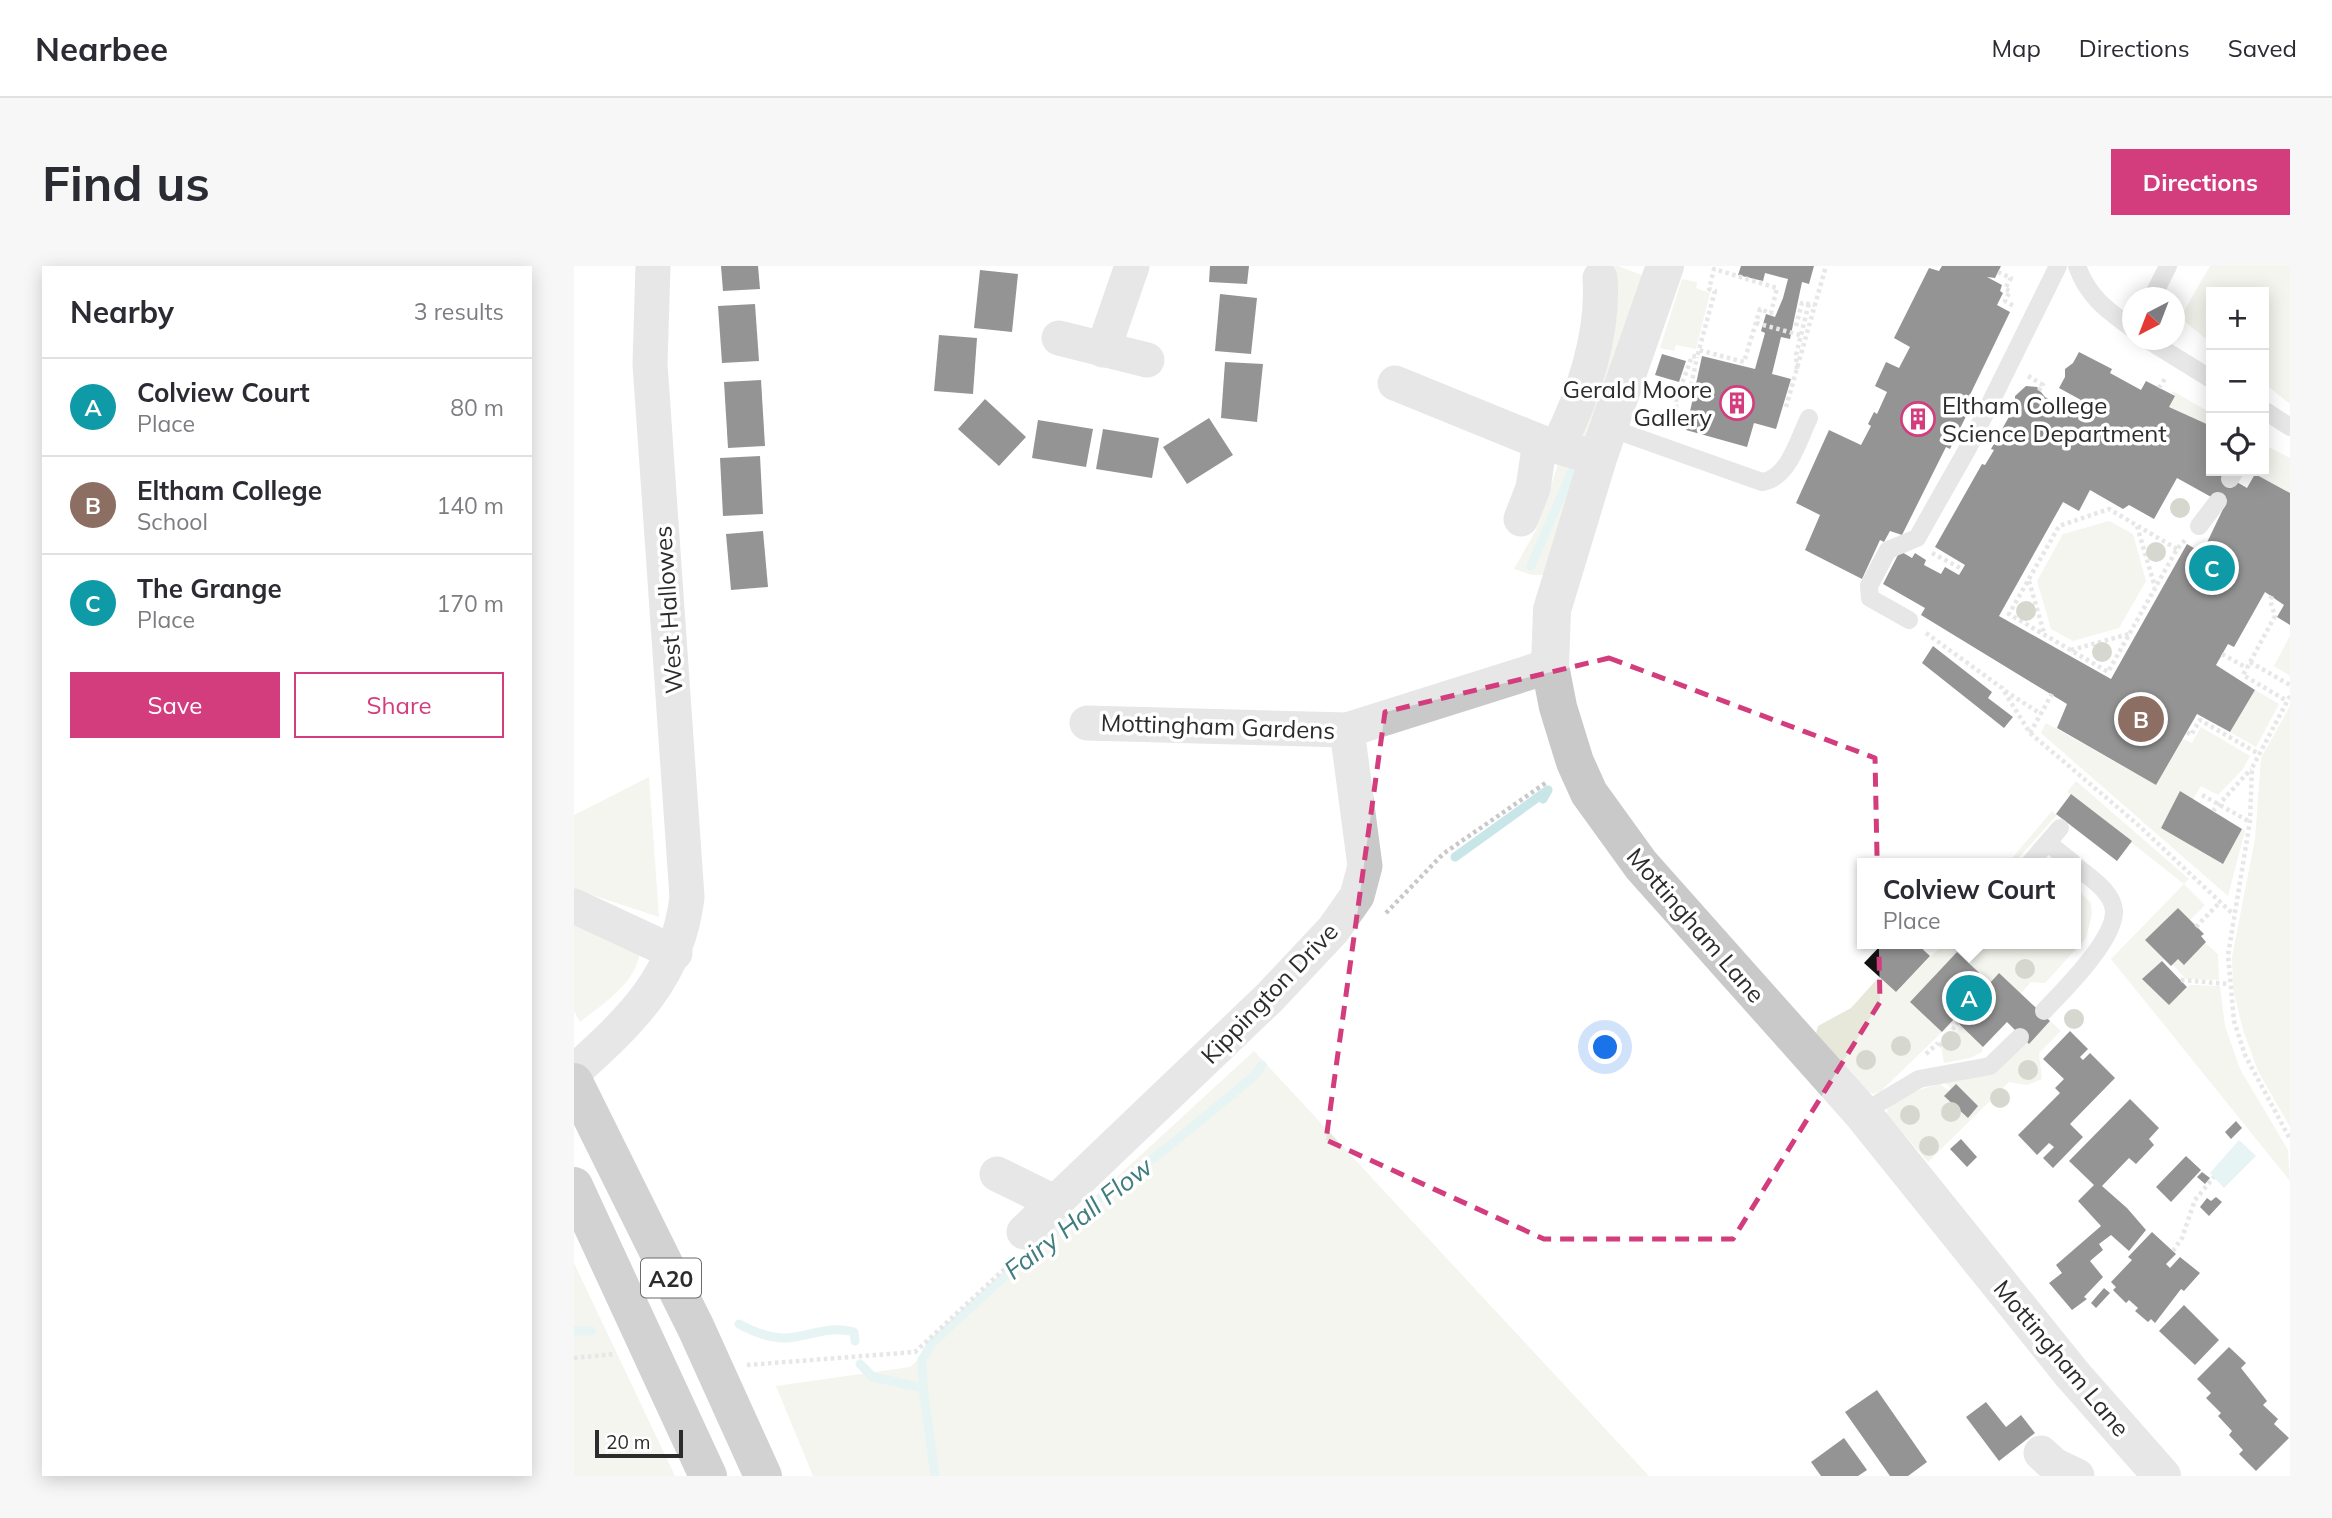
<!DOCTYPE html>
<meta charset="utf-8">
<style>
:root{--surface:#fff;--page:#f7f7f7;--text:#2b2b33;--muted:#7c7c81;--line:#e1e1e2;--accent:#d33d7d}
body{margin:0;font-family:Mulish,sans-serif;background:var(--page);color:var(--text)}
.controls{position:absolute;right:21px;top:21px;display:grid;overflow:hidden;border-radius:0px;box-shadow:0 4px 18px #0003}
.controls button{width:63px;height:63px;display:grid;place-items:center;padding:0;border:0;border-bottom:2px solid var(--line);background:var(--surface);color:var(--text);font:35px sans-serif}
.compass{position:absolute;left:1548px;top:21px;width:63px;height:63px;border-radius:50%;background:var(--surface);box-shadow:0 4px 18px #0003;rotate:222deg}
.scale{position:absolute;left:21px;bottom:18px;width:88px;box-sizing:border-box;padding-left:7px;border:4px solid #2c2c2c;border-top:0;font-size:19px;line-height:24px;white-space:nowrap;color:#2c2c2c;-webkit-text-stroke:5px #fff;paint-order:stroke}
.you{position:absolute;left:1032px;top:782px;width:24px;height:24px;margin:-18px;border:5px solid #fff;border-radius:50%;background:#1a73e8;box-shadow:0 0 0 10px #1a73e833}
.badge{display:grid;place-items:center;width:46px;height:46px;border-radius:50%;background:var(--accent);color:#fff;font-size:23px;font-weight:700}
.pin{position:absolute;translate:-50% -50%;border:4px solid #fff;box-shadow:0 2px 7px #0006}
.popup{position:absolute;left:1283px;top:592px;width:224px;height:91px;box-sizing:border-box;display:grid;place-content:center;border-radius:0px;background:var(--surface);filter:drop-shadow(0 2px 5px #0005);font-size:23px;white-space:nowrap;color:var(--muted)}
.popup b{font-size:26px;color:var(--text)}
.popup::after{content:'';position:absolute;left:50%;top:100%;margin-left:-14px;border:14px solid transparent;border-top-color:var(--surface)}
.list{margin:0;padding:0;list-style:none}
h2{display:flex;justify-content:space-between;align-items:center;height:91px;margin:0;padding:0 28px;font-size:30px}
h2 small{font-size:23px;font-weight:400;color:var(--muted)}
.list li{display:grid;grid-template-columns:46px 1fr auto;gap:21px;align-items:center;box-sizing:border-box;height:98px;padding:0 28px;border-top:2px solid var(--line)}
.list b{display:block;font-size:26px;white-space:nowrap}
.list p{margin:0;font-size:23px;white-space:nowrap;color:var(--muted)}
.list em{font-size:23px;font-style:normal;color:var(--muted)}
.actions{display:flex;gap:14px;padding:21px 28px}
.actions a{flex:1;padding:16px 0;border:2px solid var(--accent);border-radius:0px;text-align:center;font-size:24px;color:var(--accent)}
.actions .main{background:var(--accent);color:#fff}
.icon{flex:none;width:38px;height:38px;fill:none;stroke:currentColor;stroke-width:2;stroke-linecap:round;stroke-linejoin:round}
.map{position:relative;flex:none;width:1716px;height:1210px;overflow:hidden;border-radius:0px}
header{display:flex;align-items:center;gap:42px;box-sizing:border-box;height:98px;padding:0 35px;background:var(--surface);border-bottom:2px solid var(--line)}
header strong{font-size:33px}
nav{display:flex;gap:38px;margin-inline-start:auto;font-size:24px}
.intro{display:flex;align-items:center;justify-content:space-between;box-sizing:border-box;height:168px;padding:0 42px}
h1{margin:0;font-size:49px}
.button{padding:18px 32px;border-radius:0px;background:var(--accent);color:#fff;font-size:24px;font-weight:700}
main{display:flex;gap:42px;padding:0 42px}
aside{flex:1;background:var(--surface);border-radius:0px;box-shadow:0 4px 18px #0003}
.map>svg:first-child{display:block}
.green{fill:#e7e8da}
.water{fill:#c8e6e7}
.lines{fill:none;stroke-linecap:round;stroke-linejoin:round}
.stream{stroke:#c8e6e7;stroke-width:9}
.building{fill:#131313;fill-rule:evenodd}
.path{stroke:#c9c9c9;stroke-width:4.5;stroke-dasharray:3.5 3.5;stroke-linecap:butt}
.service{stroke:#c9c9c9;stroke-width:18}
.minor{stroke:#c9c9c9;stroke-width:35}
.tertiary{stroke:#c9c9c9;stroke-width:38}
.trunk{stroke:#9c9c9c;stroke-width:38}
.tree{fill:#a5a995}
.marked{fill:none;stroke:#d33d7d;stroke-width:5;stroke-dasharray:14 9;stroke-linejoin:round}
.labels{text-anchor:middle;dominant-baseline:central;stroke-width:7;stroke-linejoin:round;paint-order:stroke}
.shield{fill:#fff;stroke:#6b6b6b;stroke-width:2}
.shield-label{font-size:23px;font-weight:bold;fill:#2c2c2c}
.poi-label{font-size:24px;fill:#2c2c2c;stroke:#fff;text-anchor:end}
.street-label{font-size:24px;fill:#2c2c2c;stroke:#fff}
.water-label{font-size:26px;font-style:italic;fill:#407d7f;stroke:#fff}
</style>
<header>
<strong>Nearbee</strong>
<nav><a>Map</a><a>Directions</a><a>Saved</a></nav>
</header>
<div class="intro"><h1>Find us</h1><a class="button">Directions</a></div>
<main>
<aside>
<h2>Nearby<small>3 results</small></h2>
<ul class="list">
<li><span class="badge" style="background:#0f9aa8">A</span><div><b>Colview Court</b><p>Place</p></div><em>80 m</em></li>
<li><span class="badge" style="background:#8d6e63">B</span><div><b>Eltham College</b><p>School</p></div><em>140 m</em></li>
<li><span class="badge" style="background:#0f9aa8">C</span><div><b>The Grange</b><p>Place</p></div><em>170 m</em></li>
</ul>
<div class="actions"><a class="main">Save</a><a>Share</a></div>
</aside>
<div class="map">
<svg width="1716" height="1210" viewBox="0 0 1716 1210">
<rect width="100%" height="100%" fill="#fff"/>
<g class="green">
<polygon points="1034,0 1044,0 1078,13 1021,185 999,178"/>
<polygon points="1636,0 1716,0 1716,138 1690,117 1690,26 1637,26 1637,77 1606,52"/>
<polygon points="1108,13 1123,16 1122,22 1136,27 1122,83 1102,79 1100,85 1086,82"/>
<polygon points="1599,125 1637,147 1637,160 1595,141 1600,131 1597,129"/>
<polygon points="1693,180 1716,192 1716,227 1681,208 1690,205"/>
<polygon points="987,189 1015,198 975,309 958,309 940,303 963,262"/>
<polygon points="1535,255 1559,268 1572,315 1545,362 1499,375 1477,363 1463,315 1489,268"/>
<polygon points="1716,370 1716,410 1700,400"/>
<polygon points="1681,424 1705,438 1682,481 1656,466"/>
<polygon points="1716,440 1716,861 1684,805 1669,764 1659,723 1658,691 1681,573 1687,492"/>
<polygon points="1472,457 1582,519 1609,473 1618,477 1627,461 1676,490 1669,503 1644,529 1627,520 1619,533 1606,526 1587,561 1649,598 1668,563 1671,565 1654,630 1467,467"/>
<polygon points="75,511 85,651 0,623 0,549"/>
<polygon points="1502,515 1615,613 1610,618 1631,639 1616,654 1604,642 1572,674 1590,693 1569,713 1595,739 1616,719 1646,720 1651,760 1666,803 1714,884 1716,915 1537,693 1610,618 1493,526"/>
<polygon points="1478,545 1483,549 1440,597 1434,597"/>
<polygon points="1502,622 1517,637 1518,648 1512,672 1471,717 1457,716 1446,728 1425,707 1416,717 1383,686 1337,735 1368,766 1307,825 1299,828 1293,825 1242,767 1244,760 1277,742 1305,711 1322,726 1369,678 1502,678"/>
<path d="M0,651L66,687C60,719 30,737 6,756L0,745Z"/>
<polygon points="1631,677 1644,688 1645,714 1612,713 1598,698 1604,693 1611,698"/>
<polygon points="1476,755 1487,765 1465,787 1468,813 1453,819 1435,816 1354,896 1313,849 1313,843 1334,827 1366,818 1375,825 1377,822 1371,817 1450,773 1455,777"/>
<polygon points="1387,760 1409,781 1408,786 1396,792 1370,797 1367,780"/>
<polygon points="680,785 1075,1210 239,1210 202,1120 336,1101"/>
<polygon points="0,997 101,1210 0,1210"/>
</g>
<polygon class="water" points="1665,874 1682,890 1650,922 1636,907"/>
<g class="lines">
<g class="stream">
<polyline points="957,300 1001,198"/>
<polyline points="881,591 974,524 969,533"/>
<path d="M165,1058C180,1066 196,1073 213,1072C235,1070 258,1059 280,1066L281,1075"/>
<polyline points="0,1065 17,1065"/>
<polyline points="286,1098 299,1111 349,1122 361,1210"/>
<polyline points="349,1122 348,1094 358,1077 471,973 594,881 679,811 688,799"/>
</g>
</g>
<g class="building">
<polygon points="147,0 184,0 186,23 149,25"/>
<polygon points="636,0 675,0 673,18 635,16"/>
<polygon points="1167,0 1240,0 1235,18 1228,16 1216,73 1207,71 1198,108 1217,113 1202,163 1180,157 1173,181 1112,164 1128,90 1181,103 1191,67 1187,65 1192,48 1201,51 1209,32 1214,13 1191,7 1189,15 1164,9"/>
<polygon points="1368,0 1427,0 1421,12 1413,11 1428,19 1426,25 1429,27 1423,39 1436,46 1393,135 1398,138 1376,183 1372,181 1328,269 1316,265 1310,276 1306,274 1288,313 1231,284 1246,249 1222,237 1255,164 1287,179 1297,160 1294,158 1300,146 1303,148 1313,126 1301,120 1312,96 1325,102 1336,81 1320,72 1355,2 1365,5"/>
<polygon points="406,4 444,8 438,66 400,62"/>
<polygon points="646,28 683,32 677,88 641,85"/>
<polygon points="181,38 185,95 148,97 144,40"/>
<polygon points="365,69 403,72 399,128 360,125"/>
<path d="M1505,86L1538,103L1536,107L1567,124L1572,115L1601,130L1595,141L1637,160V205H1644L1673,222L1681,208L1716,227V359L1703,351L1710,339L1691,326L1660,381L1654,378L1642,399L1681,424L1656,466L1623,448L1582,519L1483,462L1493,438L1347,349L1351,342L1309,318L1326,285L1338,292L1341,287L1352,294L1350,299L1367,308L1371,301L1385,309L1391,299L1361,281L1408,198L1411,199L1420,184L1417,183L1441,140V130L1452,120L1463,121L1471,131L1499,146L1507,134L1485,122L1491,111V103L1499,97ZM1603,212L1648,237L1650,241L1628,287L1613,278L1537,413L1425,350L1489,236L1505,245L1516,224L1549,243L1555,239L1580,253Z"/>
<polygon points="1088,88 1112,95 1105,116 1081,109"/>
<polygon points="651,96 689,98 683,156 647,152"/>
<polygon points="187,114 191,180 154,182 150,116"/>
<polygon points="411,133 452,171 425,200 384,163"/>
<polygon points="635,152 659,189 613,218 589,181"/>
<polygon points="464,154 519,163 512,201 458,192"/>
<polygon points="529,163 585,172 578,212 522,203"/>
<polygon points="186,190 189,248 149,250 146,192"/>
<polygon points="189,265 194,321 157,324 152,268"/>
<polygon points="1359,380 1418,426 1414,432 1439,451 1430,462 1348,397"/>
<polygon points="1606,525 1668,563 1649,598 1587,562"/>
<polygon points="1497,528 1558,575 1543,595 1482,548"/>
<polygon points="1604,642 1630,668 1627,670 1632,676 1610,699 1604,693 1597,700 1571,674"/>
<polygon points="1308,678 1343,678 1356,690 1322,726 1290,697"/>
<polygon points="1383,686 1416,717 1425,707 1476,755 1455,778 1433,756 1409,781 1380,753 1368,766 1336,736"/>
<polygon points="1588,695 1613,721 1595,739 1568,713"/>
<polygon points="1496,765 1514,783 1506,791 1509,794 1516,787 1541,812 1496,858 1509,871 1479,902 1469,892 1480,881 1475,877 1463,889 1444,869 1486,827 1481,822 1490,813 1469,793"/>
<polygon points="1382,818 1404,840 1394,852 1370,830"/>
<polygon points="1556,833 1585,862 1575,873 1580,879 1562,898 1555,892 1528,920 1553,942 1572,964 1555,985 1537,969 1525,978 1529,984 1516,995 1529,1011 1510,1031 1513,1033 1498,1044 1475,1017 1488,1007 1482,999 1527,960 1504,935 1520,919 1495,895"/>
<polygon points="1662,855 1668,862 1657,873 1651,866"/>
<polygon points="1387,873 1403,891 1393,901 1376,883"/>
<polygon points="1612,890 1627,904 1597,936 1582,921"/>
<polygon points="1628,906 1636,912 1631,918 1623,911"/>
<polygon points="1642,931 1648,936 1635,950 1626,941 1633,932 1637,935"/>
<polygon points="1578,966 1602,988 1592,998 1596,1002 1606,991 1626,1007 1610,1025 1607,1023 1581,1057 1577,1053 1574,1056 1561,1045 1564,1042 1555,1034 1552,1037 1539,1024 1542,1021 1537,1016 1558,994 1554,991"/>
<polygon points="1530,1022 1536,1027 1522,1042 1517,1037"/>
<polygon points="1610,1039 1645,1074 1621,1099 1585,1065"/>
<polygon points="1655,1081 1672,1097 1667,1102 1693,1135 1689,1139 1704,1153 1700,1158 1715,1172 1682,1205 1665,1188 1669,1184 1655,1169 1658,1165 1644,1150 1647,1147 1632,1132 1637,1127 1623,1113"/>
<polygon points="1303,1124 1353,1196 1334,1210 1316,1210 1271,1146"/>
<polygon points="1412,1136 1432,1161 1447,1149 1461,1167 1425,1195 1392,1151"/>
<polygon points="1270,1172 1293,1204 1284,1210 1247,1210 1237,1196"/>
</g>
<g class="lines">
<g class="path">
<polyline points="1424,6 1437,12 1431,23 1436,25 1431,35 1440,40"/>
<polyline points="1182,57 1226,69"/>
<polyline points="1222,60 1228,37 1241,39"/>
<polyline points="1223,103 1222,89 1235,37"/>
<polyline points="1454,110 1469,119 1463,127"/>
<polyline points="1585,122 1592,111"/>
<polyline points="1118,130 1115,130 1123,91"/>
<polyline points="1212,141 1252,0"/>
<polyline points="1105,149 1101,137 1118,90 1123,91 1125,84 1141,25 1135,23 1140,3 1203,22 1197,47 1186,43 1170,96 1125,84"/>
<polyline points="1563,260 1581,321"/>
<polyline points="1603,283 1535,243 1485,260 1435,348 1534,406 1603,283 1611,274"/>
<polyline points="1358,287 1388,303"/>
<polyline points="1455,315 1470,367"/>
<polyline points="1698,330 1696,334 1701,350 1669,409 1713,435"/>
<polyline points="1352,367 1428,422 1456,467 1562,557 1659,648"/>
<polyline points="1497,384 1555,368"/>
<polyline points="1648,388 1673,402"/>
<polyline points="1676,396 1716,419"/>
<polyline points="1431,425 1467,448"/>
<polyline points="1716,430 1678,502 1676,555 1654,689 1660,755 1671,789 1716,873"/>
<polyline points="1613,466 1617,469 1626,454 1683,487"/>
<polyline points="1456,467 1478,428"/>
<polyline points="1628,529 1676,556"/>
<polyline points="1639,545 1677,503"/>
<polyline points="812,647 869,588 973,516"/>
<polyline points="1622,661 1646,636"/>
<polyline points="1607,714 1654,718"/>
<polyline points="1365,780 1384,757"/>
<polyline points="1352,788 1364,777"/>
<polyline points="1599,985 1608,972 1621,934 1640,911"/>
<polyline points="0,1092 41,1088"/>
<polyline points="173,1099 341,1086 440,994"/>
</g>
<g class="service">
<path d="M1503,0C1514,31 1533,44 1559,63"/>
<polyline points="1578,32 1594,0"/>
<polyline points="1574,74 1637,113"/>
<polyline points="1693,146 1716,161"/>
<path d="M1036,162L1188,216C1215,212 1224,174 1235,152"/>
<polyline points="1656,213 1661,205"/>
<polyline points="1625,260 1644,235"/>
<polyline points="1335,354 1296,332 1295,320 1314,284 1343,272 1394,182 1484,0"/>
<polyline points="1474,577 1499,597"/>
<polyline points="1456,597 1486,562"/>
<path d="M1470,745C1489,725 1542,673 1540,644C1538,625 1515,611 1502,600"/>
<polyline points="1288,847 1345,813 1416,800 1446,771"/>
</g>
<g class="minor">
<polyline points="485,72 573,94"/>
<polyline points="529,84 558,0"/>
<polyline points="821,117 966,176 1024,192"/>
<path d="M984,180C1009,131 1030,68 1026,12"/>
<polyline points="947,253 959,222 966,176"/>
<polyline points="513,457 773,464 976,400"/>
<polyline points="0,640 101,687"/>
<path d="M0,806C56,755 104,711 113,631L76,98L79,0"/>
<polyline points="423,908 482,937"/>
<polyline points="450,966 695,732 759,664 783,630 791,600 773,464"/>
<polyline points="1467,1187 1480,1199 1503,1210"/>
</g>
<polyline class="tertiary" points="1091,0 1024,192 978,344 976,400 984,441 1001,496 1015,527 1067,599 1288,847 1498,1108 1588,1210"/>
<g class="trunk">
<polyline points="0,816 122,1062 189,1210"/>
<polyline points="0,920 134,1210"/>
</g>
</g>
<g class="tree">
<circle cx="1606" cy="242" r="10"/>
<circle cx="1582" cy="286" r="10"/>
<circle cx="1452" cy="345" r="10"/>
<circle cx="1528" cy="386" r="10"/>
<circle cx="1451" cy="703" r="10"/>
<circle cx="1500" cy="753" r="10"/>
<circle cx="1377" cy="775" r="10"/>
<circle cx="1327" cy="780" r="10"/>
<circle cx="1292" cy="794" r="10"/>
<circle cx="1454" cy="804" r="10"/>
<circle cx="1426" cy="832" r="10"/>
<circle cx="1377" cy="846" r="10"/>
<circle cx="1336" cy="849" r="10"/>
<circle cx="1355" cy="880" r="10"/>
</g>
<path d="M0 0H1716V1210H0ZM1035,392L1301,492L1306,736L1159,973H970L752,874L811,446Z" fill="#fff" fill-opacity=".55" fill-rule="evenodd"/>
<path class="marked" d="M1035,392L1301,492L1306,736L1159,973H970L752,874L811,446Z"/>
<defs>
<g id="building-ring" transform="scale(1.75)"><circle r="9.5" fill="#fff" stroke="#d33d7d" stroke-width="1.5"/><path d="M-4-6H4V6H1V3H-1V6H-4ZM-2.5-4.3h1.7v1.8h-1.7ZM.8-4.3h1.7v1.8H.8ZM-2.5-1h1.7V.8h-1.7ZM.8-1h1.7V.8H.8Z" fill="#d33d7d"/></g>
</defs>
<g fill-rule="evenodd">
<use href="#building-ring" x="1163" y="137"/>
<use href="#building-ring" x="1344" y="153"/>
</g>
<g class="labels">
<rect class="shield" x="67" y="992.5" width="60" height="39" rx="5"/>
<g class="shield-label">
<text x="97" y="1012">A20</text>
</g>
<g class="poi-label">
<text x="1138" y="123">Gerald Moore<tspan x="1138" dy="28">Gallery</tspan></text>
<text x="1368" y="139" text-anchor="start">Eltham College<tspan x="1368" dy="28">Science Department</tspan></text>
</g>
<g class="street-label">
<text transform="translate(94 344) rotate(-94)">West Hallowes</text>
<text transform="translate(644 460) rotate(2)">Mottingham Gardens</text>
<text transform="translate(1122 659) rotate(49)">Mottingham Lane</text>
<text transform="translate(695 727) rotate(-46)">Kippington Drive</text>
<text transform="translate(1488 1092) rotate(50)">Mottingham Lane</text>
</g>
<g class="water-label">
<text transform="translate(504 952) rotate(-38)">Fairy Hall Flow</text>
</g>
</g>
</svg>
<div class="controls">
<button>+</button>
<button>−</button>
<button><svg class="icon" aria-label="locate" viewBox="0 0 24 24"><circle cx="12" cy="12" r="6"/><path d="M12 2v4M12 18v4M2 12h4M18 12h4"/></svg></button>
</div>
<svg class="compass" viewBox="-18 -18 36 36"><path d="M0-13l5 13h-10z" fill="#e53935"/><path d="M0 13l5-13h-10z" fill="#7c7c81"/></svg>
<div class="scale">20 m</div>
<div class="you"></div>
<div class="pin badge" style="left:1395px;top:732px;background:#0f9aa8">A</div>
<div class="popup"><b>Colview Court</b>Place</div>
<div class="pin badge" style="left:1567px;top:453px;background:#8d6e63">B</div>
<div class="pin badge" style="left:1638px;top:302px;background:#0f9aa8">C</div>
</div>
</main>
